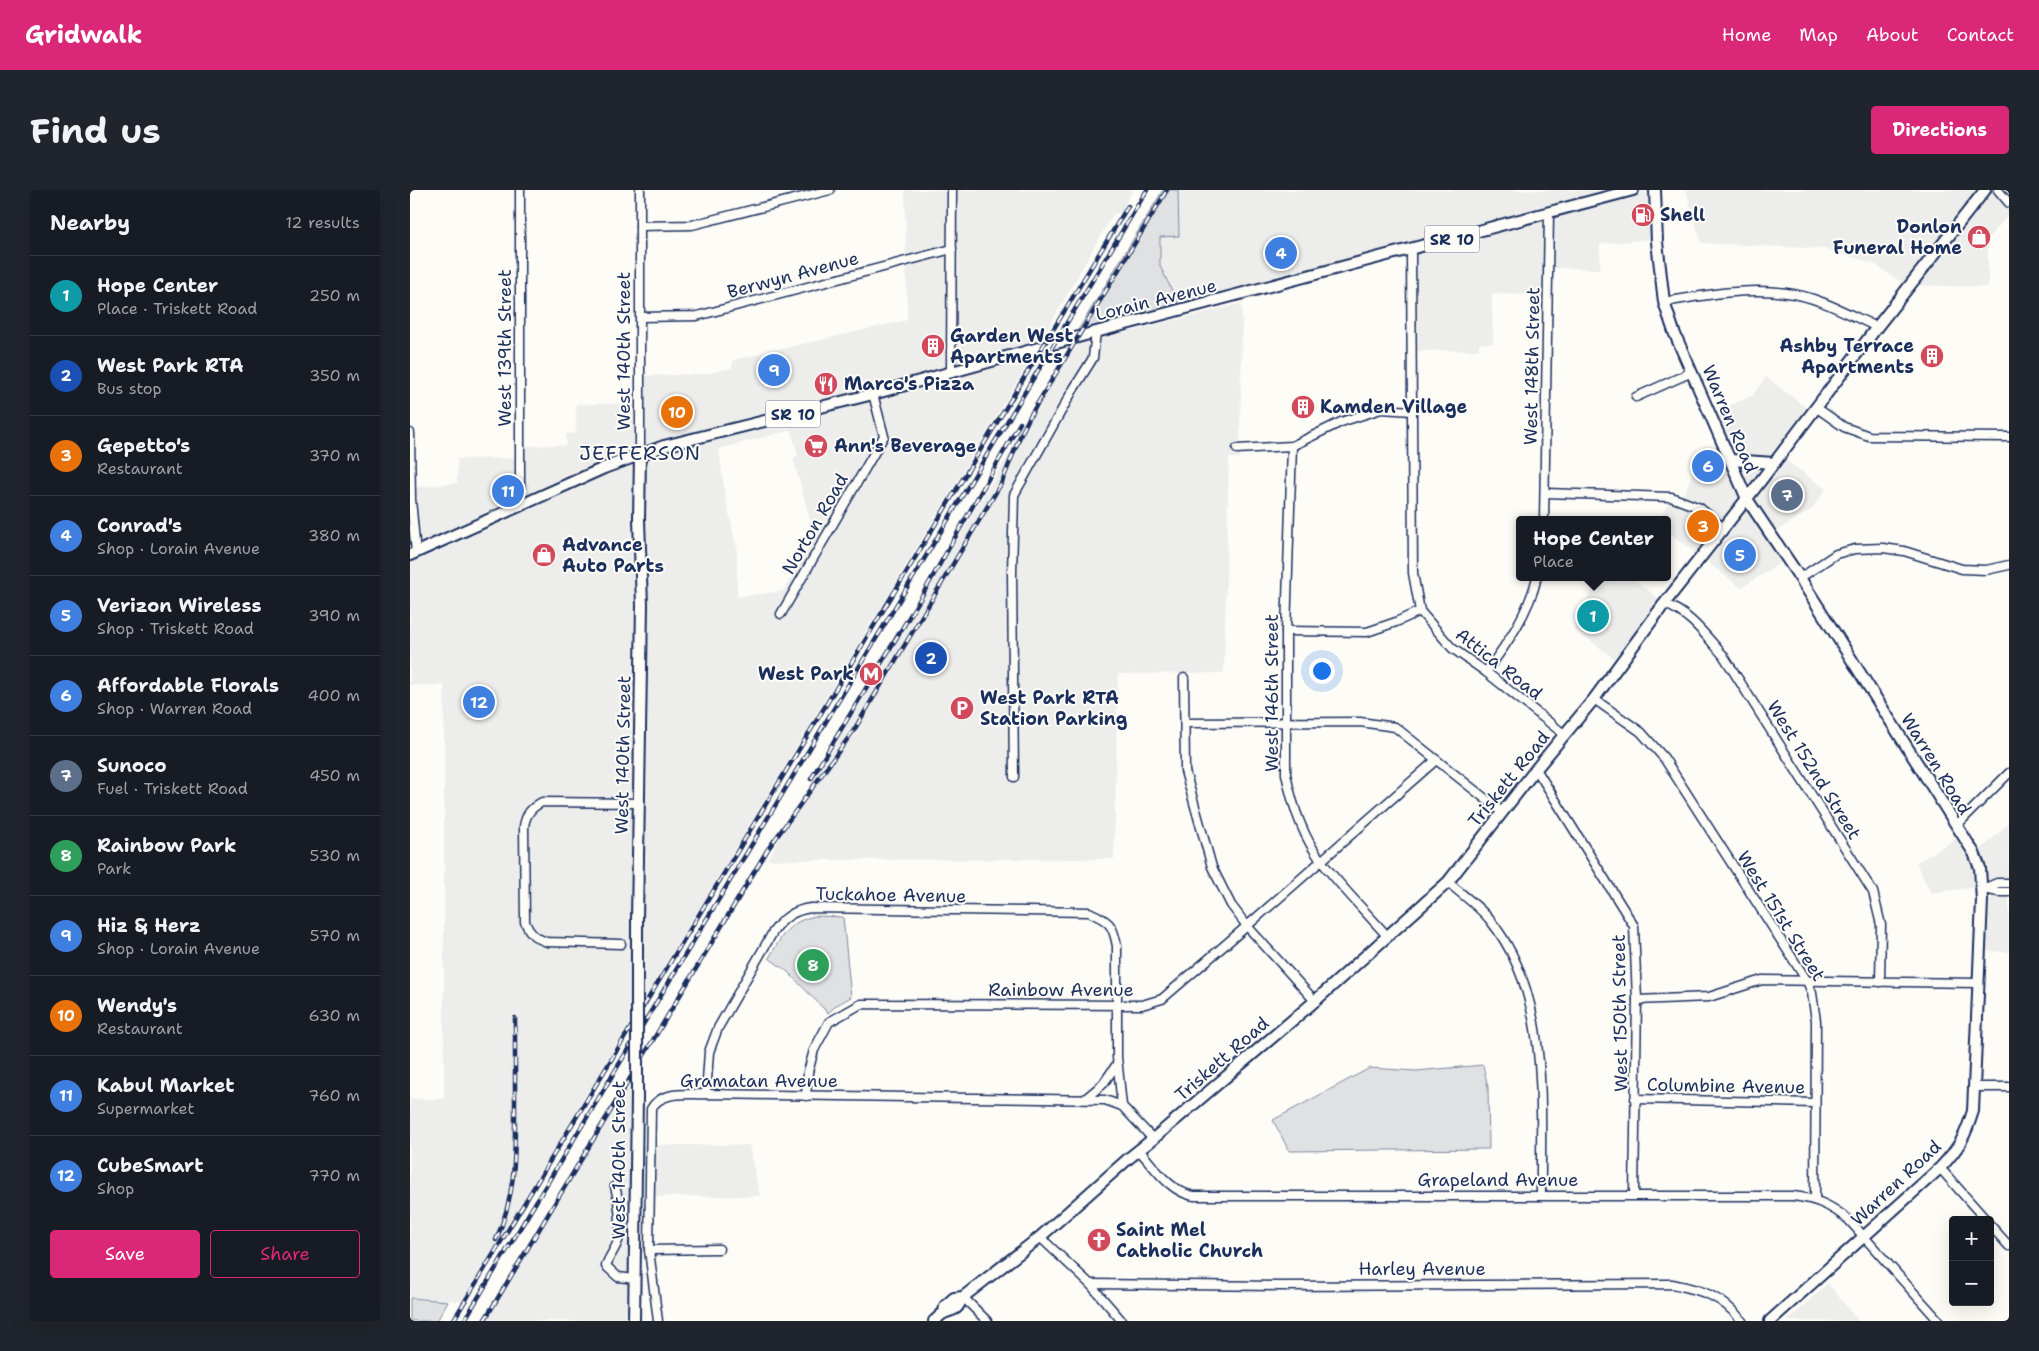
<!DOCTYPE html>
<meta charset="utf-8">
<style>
:root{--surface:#171b24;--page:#20242c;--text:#f1f3f6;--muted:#9ea1a6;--line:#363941;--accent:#db2777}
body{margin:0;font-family:"Shantell Sans",sans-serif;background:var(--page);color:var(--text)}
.controls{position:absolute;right:15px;bottom:15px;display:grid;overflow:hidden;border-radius:5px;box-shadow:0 5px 20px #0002}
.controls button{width:45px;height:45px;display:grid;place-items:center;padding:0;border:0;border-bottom:1px solid var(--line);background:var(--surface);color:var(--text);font:25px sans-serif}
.you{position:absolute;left:911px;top:480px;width:18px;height:18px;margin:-12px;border:4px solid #fff;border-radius:50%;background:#1a73e8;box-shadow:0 0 0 8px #1a73e833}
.badge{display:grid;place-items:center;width:32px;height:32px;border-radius:50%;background:var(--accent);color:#fff;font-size:16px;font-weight:700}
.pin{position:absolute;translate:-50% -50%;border:2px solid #fff;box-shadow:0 1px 5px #0006}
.popup{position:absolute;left:1106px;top:326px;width:155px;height:65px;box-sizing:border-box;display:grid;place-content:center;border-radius:5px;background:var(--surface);filter:drop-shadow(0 1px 4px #0005);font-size:16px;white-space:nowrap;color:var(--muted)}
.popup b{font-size:19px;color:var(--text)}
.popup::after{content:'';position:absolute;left:50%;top:100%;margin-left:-10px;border:10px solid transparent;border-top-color:var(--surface)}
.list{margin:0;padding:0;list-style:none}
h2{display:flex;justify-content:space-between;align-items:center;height:65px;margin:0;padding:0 20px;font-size:21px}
h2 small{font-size:16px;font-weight:400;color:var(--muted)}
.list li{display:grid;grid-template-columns:32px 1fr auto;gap:15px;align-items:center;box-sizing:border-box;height:80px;padding:0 20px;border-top:1px solid var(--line)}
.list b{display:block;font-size:19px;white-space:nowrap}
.list p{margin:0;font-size:16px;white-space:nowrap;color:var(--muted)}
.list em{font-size:16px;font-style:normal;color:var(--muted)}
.actions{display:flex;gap:10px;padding:15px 20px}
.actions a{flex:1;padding:11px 0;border:1px solid var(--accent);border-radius:5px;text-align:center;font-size:18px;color:var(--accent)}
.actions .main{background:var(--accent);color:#fff}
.map{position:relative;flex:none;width:1599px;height:1131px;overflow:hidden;border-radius:5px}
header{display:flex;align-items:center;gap:30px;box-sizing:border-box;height:70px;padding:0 25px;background:var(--accent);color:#fff}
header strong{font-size:24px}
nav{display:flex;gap:28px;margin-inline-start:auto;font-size:18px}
.intro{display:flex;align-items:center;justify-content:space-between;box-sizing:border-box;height:120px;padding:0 30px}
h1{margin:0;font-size:35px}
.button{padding:12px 22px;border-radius:5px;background:var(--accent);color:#fff;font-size:18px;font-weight:700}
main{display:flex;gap:30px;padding:0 30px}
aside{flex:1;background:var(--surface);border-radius:5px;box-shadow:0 5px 20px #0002}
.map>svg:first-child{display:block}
.built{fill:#edeeec;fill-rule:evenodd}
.green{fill:#e0e1e3;stroke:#7e88a0}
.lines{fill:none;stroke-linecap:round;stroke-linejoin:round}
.minor-casing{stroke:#1b2f5e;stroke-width:11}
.major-casing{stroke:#1b2f5e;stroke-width:14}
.minor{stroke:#fdfcf7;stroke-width:8}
.major{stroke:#fdfcf7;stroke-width:10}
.rail-casing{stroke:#1b2f5e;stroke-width:4.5}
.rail{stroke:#fdfcf7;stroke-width:2.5;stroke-dasharray:8;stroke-linecap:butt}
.major-bridge-casing{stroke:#1b2f5e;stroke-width:14;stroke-linecap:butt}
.major-bridge{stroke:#fdfcf7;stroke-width:10}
.labels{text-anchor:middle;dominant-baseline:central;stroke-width:4;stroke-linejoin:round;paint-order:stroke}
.shield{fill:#fdfcf7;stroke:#5f6c8c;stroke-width:1}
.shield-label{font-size:16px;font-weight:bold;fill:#1b2f5e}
.poi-label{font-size:18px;font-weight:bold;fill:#1b2f5e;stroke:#fdfcf7;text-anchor:start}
.street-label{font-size:18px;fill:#1b2f5e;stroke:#fdfcf7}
.quarter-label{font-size:20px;letter-spacing:1px;fill:#1b2f5e;stroke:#fdfcf7}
</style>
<header>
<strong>Gridwalk</strong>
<nav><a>Home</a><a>Map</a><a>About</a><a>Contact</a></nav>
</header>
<div class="intro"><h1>Find us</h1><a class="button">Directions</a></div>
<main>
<aside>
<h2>Nearby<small>12 results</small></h2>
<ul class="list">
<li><span class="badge" style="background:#0f9aa8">1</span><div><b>Hope Center</b><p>Place · Triskett Road</p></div><em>250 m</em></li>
<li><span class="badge" style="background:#1a4fb4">2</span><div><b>West Park RTA</b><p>Bus stop</p></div><em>350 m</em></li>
<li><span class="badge" style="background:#e8710a">3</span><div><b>Gepetto's</b><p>Restaurant</p></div><em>370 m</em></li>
<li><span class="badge" style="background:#3f7fe0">4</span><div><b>Conrad's</b><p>Shop · Lorain Avenue</p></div><em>380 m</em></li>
<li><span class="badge" style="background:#3f7fe0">5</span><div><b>Verizon Wireless</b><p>Shop · Triskett Road</p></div><em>390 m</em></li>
<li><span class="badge" style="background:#3f7fe0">6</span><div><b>Affordable Florals</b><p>Shop · Warren Road</p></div><em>400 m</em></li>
<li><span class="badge" style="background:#5c6f8a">7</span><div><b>Sunoco</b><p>Fuel · Triskett Road</p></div><em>450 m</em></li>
<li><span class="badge" style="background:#2e9e5b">8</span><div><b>Rainbow Park</b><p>Park</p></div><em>530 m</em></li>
<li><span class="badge" style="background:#3f7fe0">9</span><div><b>Hiz &amp; Herz</b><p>Shop · Lorain Avenue</p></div><em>570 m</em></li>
<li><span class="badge" style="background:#e8710a">10</span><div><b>Wendy's</b><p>Restaurant</p></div><em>630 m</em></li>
<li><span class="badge" style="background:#3f7fe0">11</span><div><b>Kabul Market</b><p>Supermarket</p></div><em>760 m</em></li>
<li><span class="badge" style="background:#3f7fe0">12</span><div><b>CubeSmart</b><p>Shop</p></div><em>770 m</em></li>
</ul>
<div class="actions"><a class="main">Save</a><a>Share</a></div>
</aside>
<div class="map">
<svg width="1599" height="1131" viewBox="0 0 1599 1131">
<rect width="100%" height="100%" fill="#fdfcf7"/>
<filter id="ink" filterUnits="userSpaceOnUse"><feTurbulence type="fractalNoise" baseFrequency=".02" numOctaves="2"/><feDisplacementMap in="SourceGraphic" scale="10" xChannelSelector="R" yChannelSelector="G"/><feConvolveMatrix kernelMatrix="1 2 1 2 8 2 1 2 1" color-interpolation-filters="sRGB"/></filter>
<g filter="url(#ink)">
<g class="built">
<path d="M495,0H723L710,23L703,24L616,177L52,1111L0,1108V909H34V495H0V298L47,293V269L107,268V256L156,255V244L166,243V214H226L227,186L294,184L322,178L323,170L497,130ZM381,240L388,266L383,268L401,333L416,330L373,401L327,407V359L315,305L309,259Z"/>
<polygon points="768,0 1242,0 1243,49 1190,54 1190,79 1135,78 1135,105 1082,104 1083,153 1069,154 1069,160 1006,161 1005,55 770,117 750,76 750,46 768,46"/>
<polygon points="1276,0 1599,0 1599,24 1578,49 1578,97 1496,95 1464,74 1417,59 1291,53"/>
<polygon points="832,113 830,268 819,268 814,483 708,484 704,669 357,670 569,313 666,155"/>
<polygon points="1356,187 1401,221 1368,265 1416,299 1402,319 1365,342 1381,366 1331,398 1257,341 1257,330 1249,330 1263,304 1273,306 1293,258 1312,258 1298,224 1342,206"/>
<polygon points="1188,387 1221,387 1253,412 1208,471 1164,439"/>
<polygon points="1599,633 1599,762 1565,761 1567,697 1521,703 1506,673 1554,644 1567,663"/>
<polygon points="229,876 231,955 339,955 350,1006 223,1007 221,1131 77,1131"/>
<polygon points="1418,1093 1448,1131 1377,1131"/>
</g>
<g class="green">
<polygon points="753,0 768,0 769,46 750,47 750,76 770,117 667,142"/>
<path d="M406,726L433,727L441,807L427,815L418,823L378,782L359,768C372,746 378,731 406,726Z"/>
<polygon points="1073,875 1078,897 1079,959 879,961 863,930 960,878 1006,881"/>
<polygon points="0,1108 38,1111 27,1131 0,1131"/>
</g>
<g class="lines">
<g class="minor-casing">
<g id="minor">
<polyline points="1588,0 1599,13"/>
<polyline points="230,36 282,35 420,0"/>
<polyline points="1001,60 1003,383 1010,421 1042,458 1076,482 1155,545"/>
<path d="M1254,112C1294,105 1337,97 1377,103C1409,107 1438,124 1467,137"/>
<polyline points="231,127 287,126 542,59"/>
<polyline points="541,182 542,0"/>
<polyline points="1226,207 1282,182"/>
<polyline points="1407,218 1434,237 1459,246 1599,247"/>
<polyline points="0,243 1,309 6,363"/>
<path d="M882,256L876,441V584C882,614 893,647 912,672C932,698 956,722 978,747"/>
<polyline points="827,259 882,256 931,232 971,219 1002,221"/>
<polyline points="230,264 230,0"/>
<polyline points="1135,303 1261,307 1290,318 1313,338"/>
<polyline points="110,316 110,0"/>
<polyline points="1134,330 1139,23"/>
<polyline points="1390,388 1426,364 1445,359 1473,358 1494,361 1552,379 1576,380 1599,375"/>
<path d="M1254,414C1279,422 1296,446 1313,465L1463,702L1471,735L1470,792"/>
<polyline points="371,424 474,246 463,204"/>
<polyline points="876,441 957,442 986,432 1010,421"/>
<path d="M1076,482C1097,454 1119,422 1127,387"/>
<polyline points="774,488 775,581 802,677 821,715 837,736 905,811"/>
<polyline points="1184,509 1231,542 1254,568 1397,791 1402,803 1406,831 1405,1009"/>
<polyline points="775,533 950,532 985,537 1092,622"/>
<polyline points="1126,579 1224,736 1227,810 1224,1005"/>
<polyline points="604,587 602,383 604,305 663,200 683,168 686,142"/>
<polyline points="1546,636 1599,583"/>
<path d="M1038,692C1051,704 1069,716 1080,730C1141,805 1130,914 1131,1005"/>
<polyline points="1573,699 1587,693 1599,693"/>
<polyline points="1573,699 1589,702 1599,702"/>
<path d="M211,754L137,752C125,748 120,744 115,732L114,636C116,624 121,618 132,612L228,613"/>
<polyline points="1227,810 1299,807 1352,790 1567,793"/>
<polyline points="1564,897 1599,897"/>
<path d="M296,904L299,862L308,838L363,742C373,728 384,720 401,718L679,722C699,731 703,734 707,756V867L712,916"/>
<polyline points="396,906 398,882 404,860 419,832 451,814 732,815 752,809 837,736 1026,570"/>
<polyline points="675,909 693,894 707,874"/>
<polyline points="1225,909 1405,913"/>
<path d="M729,960C745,978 760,1002 784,1006H1383C1407,1009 1420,1015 1439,1030L1529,1131"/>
<polyline points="1530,978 1576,1030"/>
<path d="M205,996C209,1011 212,1037 208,1051C205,1060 199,1066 196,1076L208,1087L225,1089"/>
<polyline points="1580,1035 1599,1056"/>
<polyline points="630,1047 680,1094 712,1131"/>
<polyline points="239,1060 309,1059"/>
<path d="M680,1094L871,1096L1262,1094C1292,1100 1312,1106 1332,1131"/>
<polyline points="553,1107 577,1131"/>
<path d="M248,1131L239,1060L241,919C251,900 277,905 296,904L695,910L712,916L743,949"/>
</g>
</g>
<g class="major-casing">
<g id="major">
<path d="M1245,0L1247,52L1254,112L1264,142L1337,309L1390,388L1564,663L1570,678L1572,710L1563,921C1555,947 1549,958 1530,978L1360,1131"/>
<polyline points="1320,270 1364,273"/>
<polyline points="0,365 194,278 254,256 463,204 686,142 1223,0"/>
<polyline points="227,730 232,415 229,330 230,264"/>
<polyline points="534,1123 535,1116 544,1108 553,1107"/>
<polyline points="224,1131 227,908"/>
<path d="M524,1131C527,1129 531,1124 534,1123C547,1118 546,1121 553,1107L630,1047L719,968L743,949L905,811L1038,692L1126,579L1184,509L1254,414L1346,297L1467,137L1575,0"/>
</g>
</g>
<use href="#minor" class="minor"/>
<use href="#major" class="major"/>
<g class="rail-casing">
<g id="rail">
<polyline points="401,589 510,409 610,233"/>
<path d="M86,1050C106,1004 105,968 105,919C105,889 105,858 105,828"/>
<polyline points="43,1131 718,16"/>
<polyline points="54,1131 737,0"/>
<polyline points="74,1131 358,659 444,540 592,292 611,244 620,226 757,0"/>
</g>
</g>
<use href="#rail" class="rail"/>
<g class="major-bridge-casing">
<polyline id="major-bridge" points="227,908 227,730"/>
</g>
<use href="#major-bridge" class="major-bridge"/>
</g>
</g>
<defs>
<g id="fuel-disc" transform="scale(1.25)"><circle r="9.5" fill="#d1495b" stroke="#fdfcf7"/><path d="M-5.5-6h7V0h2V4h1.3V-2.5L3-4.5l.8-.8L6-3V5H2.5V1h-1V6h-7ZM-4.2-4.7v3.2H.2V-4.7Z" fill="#fff"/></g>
<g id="shop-disc" transform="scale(1.25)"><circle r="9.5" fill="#d1495b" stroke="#fdfcf7"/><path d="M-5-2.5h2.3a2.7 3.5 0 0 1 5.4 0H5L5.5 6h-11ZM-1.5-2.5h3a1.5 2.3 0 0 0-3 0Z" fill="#fff"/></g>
<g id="building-disc" transform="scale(1.25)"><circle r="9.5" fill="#d1495b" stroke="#fdfcf7"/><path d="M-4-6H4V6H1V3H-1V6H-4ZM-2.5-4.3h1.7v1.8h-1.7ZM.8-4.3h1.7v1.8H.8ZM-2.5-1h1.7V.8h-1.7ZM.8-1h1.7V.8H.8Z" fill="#fff"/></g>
<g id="restaurant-disc" transform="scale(1.25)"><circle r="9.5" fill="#d1495b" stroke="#fdfcf7"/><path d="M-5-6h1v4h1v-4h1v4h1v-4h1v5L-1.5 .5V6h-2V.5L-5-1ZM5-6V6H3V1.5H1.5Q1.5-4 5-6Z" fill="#fff"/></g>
<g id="supermarket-disc" transform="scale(1.25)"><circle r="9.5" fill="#d1495b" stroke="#fdfcf7"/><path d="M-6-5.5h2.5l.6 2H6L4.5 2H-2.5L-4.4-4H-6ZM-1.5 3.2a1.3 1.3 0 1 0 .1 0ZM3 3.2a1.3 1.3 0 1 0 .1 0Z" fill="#fff"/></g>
<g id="metro-disc" transform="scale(1.25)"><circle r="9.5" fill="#d1495b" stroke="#fdfcf7"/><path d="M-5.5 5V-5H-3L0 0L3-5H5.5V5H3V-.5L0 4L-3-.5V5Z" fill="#fff"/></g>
<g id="parking-disc" transform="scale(1.25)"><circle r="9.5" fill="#d1495b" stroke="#fdfcf7"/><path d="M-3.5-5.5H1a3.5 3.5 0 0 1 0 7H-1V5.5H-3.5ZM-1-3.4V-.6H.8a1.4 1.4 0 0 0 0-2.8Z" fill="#fff"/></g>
<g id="church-disc" transform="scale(1.25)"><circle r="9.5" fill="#d1495b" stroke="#fdfcf7"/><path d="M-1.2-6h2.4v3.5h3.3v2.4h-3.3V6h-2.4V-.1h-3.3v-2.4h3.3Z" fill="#fff"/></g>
</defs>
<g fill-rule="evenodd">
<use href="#fuel-disc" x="1233" y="25"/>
<use href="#shop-disc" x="1569" y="47"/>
<use href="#building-disc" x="523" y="156"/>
<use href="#building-disc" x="1522" y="166"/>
<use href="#restaurant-disc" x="416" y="194"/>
<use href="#building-disc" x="893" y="217"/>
<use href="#supermarket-disc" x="406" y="256"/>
<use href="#shop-disc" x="134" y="365"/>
<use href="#metro-disc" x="461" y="484"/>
<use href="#parking-disc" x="552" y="518"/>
<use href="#church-disc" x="689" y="1050"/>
</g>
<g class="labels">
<g class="shield">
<rect x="1014.5" y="35.5" width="55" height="27" rx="4"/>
<rect x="355.5" y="210.5" width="55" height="27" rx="4"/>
</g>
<g class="shield-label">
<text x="1042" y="49">SR 10</text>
<text x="383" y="224">SR 10</text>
</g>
<g class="poi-label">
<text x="1250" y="25">Shell</text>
<text x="1552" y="37" text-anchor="end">Donlon<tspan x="1552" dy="21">Funeral Home</tspan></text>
<text x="540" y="146">Garden West<tspan x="540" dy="21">Apartments</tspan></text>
<text x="1504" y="156" text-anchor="end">Ashby Terrace<tspan x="1504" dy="21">Apartments</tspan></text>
<text x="434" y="194">Marco's Pizza</text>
<text x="910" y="217">Kamden Village</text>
<text x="424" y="256">Ann's Beverage</text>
<text x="152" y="355">Advance<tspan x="152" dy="21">Auto Parts</tspan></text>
<text x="444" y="484" text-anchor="end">West Park</text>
<text x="570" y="508">West Park RTA<tspan x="570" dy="21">Station Parking</tspan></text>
<text x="706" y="1040">Saint Mel<tspan x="706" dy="21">Catholic Church</tspan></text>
</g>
<g class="street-label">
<text transform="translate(383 85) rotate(-15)">Berwyn Avenue</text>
<text transform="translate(746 110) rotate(-14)">Lorain Avenue</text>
<text transform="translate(95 158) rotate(-90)">West 139th Street</text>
<text transform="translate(214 161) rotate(-90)">West 140th Street</text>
<text transform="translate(1122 176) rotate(-89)">West 148th Street</text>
<text transform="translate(1320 229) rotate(67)">Warren Road</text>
<text transform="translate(405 334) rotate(-60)">Norton Road</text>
<text transform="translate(1089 474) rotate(38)">Attica Road</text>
<text transform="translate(862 503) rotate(-90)">West 146th Street</text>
<text transform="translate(213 565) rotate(-89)">West 140th Street</text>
<text transform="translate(1526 574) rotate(58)">Warren Road</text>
<text transform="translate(1404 580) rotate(58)">West 152nd Street</text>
<text transform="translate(1099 589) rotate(-51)">Triskett Road</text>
<text transform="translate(481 705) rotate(1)">Tuckahoe Avenue</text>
<text transform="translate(1371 726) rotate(58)">West 151st Street</text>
<text x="651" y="800">Rainbow Avenue</text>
<text transform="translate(1210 823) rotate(-91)">West 150th Street</text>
<text transform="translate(812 869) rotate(-41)">Triskett Road</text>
<text x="349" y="891">Gramatan Avenue</text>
<text transform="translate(1316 896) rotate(1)">Columbine Avenue</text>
<text transform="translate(209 970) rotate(-90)">West 140th Street</text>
<text x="1088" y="990">Grapeland Avenue</text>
<text transform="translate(1486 993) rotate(-43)">Warren Road</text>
<text x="1012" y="1079">Harley Avenue</text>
</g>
<g class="quarter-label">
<text x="230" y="263">JEFFERSON</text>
</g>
</g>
</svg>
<div class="controls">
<button>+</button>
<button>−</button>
</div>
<div class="you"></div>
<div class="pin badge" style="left:1183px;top:426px;background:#0f9aa8">1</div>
<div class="popup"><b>Hope Center</b>Place</div>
<div class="pin badge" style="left:521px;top:468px;background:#1a4fb4">2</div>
<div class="pin badge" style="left:1293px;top:336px;background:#e8710a">3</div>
<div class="pin badge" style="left:871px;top:63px;background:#3f7fe0">4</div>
<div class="pin badge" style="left:1330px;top:365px;background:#3f7fe0">5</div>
<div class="pin badge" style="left:1298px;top:276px;background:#3f7fe0">6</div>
<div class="pin badge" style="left:1377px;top:305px;background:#5c6f8a">7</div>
<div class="pin badge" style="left:403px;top:775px;background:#2e9e5b">8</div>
<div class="pin badge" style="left:364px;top:180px;background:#3f7fe0">9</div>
<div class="pin badge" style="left:267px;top:222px;background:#e8710a">10</div>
<div class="pin badge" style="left:98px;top:301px;background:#3f7fe0">11</div>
<div class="pin badge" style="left:69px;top:512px;background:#3f7fe0">12</div>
</div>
</main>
